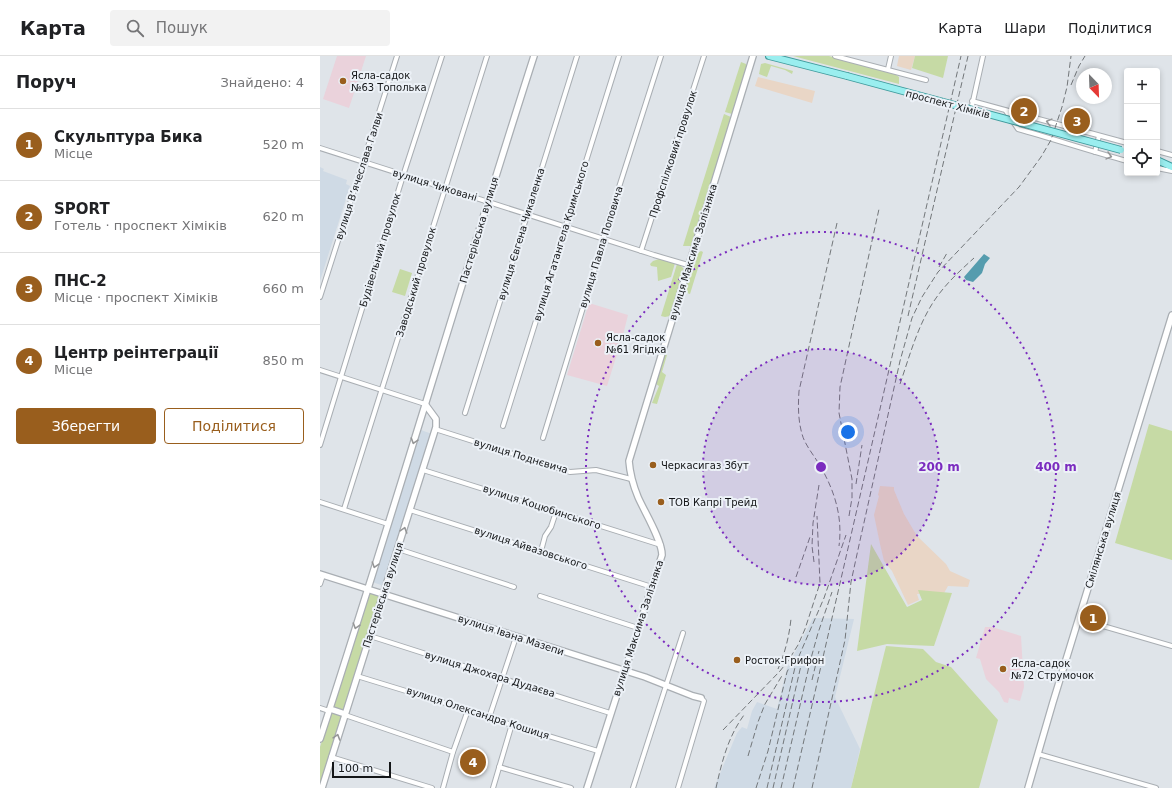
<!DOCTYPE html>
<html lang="uk">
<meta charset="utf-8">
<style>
:root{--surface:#fff;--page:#f2f2f2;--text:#202124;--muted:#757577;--line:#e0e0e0;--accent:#995e1d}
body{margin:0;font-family:"DejaVu Sans",sans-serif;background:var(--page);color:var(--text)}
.controls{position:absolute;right:12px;top:12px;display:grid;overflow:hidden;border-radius:4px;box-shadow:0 2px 6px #0003}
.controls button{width:36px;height:36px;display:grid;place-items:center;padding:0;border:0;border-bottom:1px solid var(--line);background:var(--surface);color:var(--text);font:20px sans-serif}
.compass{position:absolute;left:756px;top:12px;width:36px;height:36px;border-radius:50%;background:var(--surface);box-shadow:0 2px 6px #0003;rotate:157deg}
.scale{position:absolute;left:12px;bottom:10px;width:59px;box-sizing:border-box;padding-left:4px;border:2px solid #141618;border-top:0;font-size:11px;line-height:14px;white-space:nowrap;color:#141618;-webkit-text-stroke:3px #ecf1f7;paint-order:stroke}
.you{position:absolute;left:528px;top:376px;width:14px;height:14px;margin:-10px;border:3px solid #fff;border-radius:50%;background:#1a73e8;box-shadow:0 0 0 6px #1a73e833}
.badge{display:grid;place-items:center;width:26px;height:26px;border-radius:50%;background:var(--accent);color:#fff;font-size:13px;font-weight:700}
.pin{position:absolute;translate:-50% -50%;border:2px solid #fff;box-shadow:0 1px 4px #0006}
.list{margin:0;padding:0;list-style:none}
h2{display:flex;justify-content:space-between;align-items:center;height:52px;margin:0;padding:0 16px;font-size:17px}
h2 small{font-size:13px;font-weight:400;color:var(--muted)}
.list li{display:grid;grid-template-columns:26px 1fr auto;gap:12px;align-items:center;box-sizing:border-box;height:72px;padding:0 16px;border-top:1px solid var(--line)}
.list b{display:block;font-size:15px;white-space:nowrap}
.list p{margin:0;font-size:13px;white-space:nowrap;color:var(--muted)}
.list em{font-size:13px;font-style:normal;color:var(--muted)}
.actions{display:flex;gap:8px;padding:12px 16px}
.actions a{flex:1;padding:9px 0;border:1px solid var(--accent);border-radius:4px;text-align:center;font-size:14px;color:var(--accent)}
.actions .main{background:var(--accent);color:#fff}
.icon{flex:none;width:22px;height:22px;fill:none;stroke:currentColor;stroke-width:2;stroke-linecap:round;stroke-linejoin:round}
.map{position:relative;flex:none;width:852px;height:732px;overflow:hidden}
header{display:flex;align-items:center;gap:24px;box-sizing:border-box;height:56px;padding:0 20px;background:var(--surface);border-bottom:1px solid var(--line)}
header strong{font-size:19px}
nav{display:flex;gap:22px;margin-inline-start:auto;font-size:14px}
.search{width:280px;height:36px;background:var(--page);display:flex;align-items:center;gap:10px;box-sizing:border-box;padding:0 14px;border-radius:4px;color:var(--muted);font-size:15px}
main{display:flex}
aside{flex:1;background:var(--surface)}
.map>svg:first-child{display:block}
.built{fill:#cfdae5}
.industrial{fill:#e9d6c6}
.education{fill:#ead2db}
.green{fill:#c6daa5}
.water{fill:#559cae}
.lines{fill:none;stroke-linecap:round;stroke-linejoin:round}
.street-casing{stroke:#a9aeb3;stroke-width:6}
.secondary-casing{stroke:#a9aeb3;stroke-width:8}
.primary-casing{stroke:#409b9d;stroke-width:8}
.street{stroke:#fff;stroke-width:4}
.secondary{stroke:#fff;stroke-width:5.5}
.primary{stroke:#9aeeef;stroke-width:6}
.rail{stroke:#727679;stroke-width:1;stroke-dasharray:6 3;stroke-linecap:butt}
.primary-bridge-casing{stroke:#409b9d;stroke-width:8;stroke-linecap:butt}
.primary-bridge{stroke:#9aeeef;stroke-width:6}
.oneway{stroke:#959697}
.ring{fill:none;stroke:#7b2cbf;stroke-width:2;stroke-dasharray:2 4}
.poi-dot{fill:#995e1d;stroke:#ecf1f7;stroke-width:1.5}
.labels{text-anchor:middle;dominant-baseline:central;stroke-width:4;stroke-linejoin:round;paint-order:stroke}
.poi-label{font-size:10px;fill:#141618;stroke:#ecf1f7;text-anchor:start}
.street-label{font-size:10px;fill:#141618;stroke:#ecf1f7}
.centre{fill:#7b2cbf;stroke:#ecf1f7;stroke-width:2}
.ring-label{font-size:12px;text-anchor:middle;font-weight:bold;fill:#7b2cbf;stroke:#ecf1f7;stroke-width:4;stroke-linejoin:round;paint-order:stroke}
</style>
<header>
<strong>Карта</strong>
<div class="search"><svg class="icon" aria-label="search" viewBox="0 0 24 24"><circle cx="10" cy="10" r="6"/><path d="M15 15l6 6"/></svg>Пошук</div>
<nav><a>Карта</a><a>Шари</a><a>Поділитися</a></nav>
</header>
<main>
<aside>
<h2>Поруч<small>Знайдено: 4</small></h2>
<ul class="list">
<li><span class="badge">1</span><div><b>Cкульптура Бика</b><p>Місце</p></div><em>520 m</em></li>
<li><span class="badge">2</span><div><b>SPORT</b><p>Готель · проспект Хіміків</p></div><em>620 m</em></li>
<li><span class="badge">3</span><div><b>ПНС-2</b><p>Місце · проспект Хіміків</p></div><em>660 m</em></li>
<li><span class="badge">4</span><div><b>Центр реінтеграції</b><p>Місце</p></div><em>850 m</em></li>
</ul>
<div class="actions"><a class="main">Зберегти</a><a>Поділитися</a></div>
</aside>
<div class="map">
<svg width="852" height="732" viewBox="0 0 852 732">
<rect width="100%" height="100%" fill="#dfe4e9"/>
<g class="built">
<polygon points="0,111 4,113 3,115 27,124 26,128 30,130 0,225"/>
<polygon points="101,374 112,378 64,530 52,526"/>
<polygon points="493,562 534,563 515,641 540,693 531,732 394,732 417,677 422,671 427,673 432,655 437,646 457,653 467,612"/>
</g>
<g class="industrial">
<polygon points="579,0 595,0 591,14 577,10"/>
<polygon points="438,21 495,35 492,47 435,30"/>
<polygon points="560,430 574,431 574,434 584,458 597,480 626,508 630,515 650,524 648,531 628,530 624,537 597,538 599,544 588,549 572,515 564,505 560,488 554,459 559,440 558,439"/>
</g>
<g class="education">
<polygon points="17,0 46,0 29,52 3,43"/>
<polygon points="269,247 308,259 303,279 287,330 247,319"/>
<polygon points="665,571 672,571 701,580 704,631 700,645 689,642 688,647 684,646 679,636 666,623 660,603 656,602"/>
</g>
<g class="green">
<polygon points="473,0 509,0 575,18 579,21 579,28"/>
<polygon points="595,0 628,0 623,22 592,12"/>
<polygon points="421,6 426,8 426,12 412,58 405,56"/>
<polygon points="445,7 473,15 472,18 465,14 451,10 447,21 439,18 441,8"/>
<polygon points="404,58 411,61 371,190 363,190"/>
<polygon points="381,195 383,196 370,238 364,236 364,233 374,199"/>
<polygon points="339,203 355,207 351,221 338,225 337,211 331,210 330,208 333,205"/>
<polygon points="357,208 361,210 364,213 350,260 345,261 341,260"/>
<polygon points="80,213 92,217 85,240 72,236"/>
<path d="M345,296L347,299L342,316L346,319L337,348L332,347L339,330L336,328C340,317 341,307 345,296Z"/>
<polygon points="829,368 852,375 852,504 795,487"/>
<polygon points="551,488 587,551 602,544 598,534 632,537 614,590 567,588 537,595"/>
<polygon points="52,537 60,540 24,654 21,655 13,651 48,538"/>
<polygon points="566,590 603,593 616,606 631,611 678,664 659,732 531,732"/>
<polygon points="13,657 20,659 22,662 0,731 0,691 11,658"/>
</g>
<polygon class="water" points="664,198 670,202 665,208 662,217 653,226 646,224 644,221"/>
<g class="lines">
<g class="street-casing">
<g id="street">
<polyline points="515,0 606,24"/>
<polyline points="568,13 571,0"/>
<polyline points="652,45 807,87"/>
<polyline points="651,54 663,0"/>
<path d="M686,55L698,73C734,83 770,95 807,105"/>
<polyline points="0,92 334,199 368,209"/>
<polyline points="837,95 852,99"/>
<polyline points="775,96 779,80"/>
<polyline points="837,112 852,115"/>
<polyline points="321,195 384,0"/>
<polyline points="0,241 77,0"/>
<polyline points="0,314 105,348"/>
<polyline points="145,357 257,0"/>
<polyline points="183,370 299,0"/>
<polyline points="115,373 250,416 276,414 311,423"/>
<polyline points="223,382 284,183 284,178 341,0"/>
<polyline points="0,389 82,123 122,0"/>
<polyline points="103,414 341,489"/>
<polyline points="0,446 68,468"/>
<polyline points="24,453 167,0"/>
<polyline points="90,454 332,531"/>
<polyline points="78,493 194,531"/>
<polyline points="221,495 225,480 231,471 236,456"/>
<polyline points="0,528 3,519"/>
<polyline points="220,540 318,572"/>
<polyline points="759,563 852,590"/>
<polyline points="50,580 290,657"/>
<polyline points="37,620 148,654 169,662 278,695"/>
<polyline points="0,652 9,655"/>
<polyline points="25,659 133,696"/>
<polyline points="169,662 196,581"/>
<polyline points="718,698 836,732"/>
<polyline points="11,701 112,732"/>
<polyline points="179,711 251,732"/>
<polyline points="123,732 133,696 148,654"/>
<polyline points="173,732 192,668"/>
<polyline points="313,732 363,577"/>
<polyline points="358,732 384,645 381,642"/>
</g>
</g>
<g class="secondary-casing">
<g id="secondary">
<polyline points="0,518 325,621 373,640 381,642"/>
<polyline points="10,653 25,658"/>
<path d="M0,683C74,456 141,227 214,0"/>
<polyline points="2,732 116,371 116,363 105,348"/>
<path d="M267,732L342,499C342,484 324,455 318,441C313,429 310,418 309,405L433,0"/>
<polyline points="708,732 733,646 852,259"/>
</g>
</g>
<g class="primary-casing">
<g id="primary">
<polyline points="449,0 527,20"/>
<polyline points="837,104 852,111"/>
</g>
</g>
<use href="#street" class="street"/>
<use href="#secondary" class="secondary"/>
<use href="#primary" class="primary"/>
<g class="rail">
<polyline points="751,29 759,10 765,0"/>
<path d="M517,167L479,335C478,350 478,364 482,378C485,389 493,398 499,408C514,433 523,460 519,490"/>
<polyline points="619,211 627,197"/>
<polyline points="588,260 648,0"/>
<path d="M580,328C591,296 600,260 623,233C632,222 643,212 654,202"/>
<polyline points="536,428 542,389"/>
<polyline points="529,460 532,442 532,423 519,357 520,331 559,153"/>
<polyline points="494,506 492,490 493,467 499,429"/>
<polyline points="476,521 490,481"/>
<path d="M458,613C465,597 469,581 471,563"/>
<polyline points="492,624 499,595"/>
<polyline points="403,674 460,615 468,605 478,589 485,573 500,527 497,460"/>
<polyline points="428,700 438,666 445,648 463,618"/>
<path d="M396,732C402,705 408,681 424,659"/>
<polyline points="436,732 448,695 467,616 472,606"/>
<polyline points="447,732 476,607 504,542 526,479"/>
<polyline points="453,732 482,605"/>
<polyline points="461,732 490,606 498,577 512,536"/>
<polyline points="473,732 641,0"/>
<polyline points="492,732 525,584 531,526 539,489 580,305 592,262 602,241 618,216 699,131 721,101 731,84 742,51 747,31 751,0"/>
</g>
<g class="primary-bridge-casing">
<polyline id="primary-bridge" points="527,20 801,94"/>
</g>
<use href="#primary-bridge" class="primary-bridge"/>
</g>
<defs><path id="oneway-chevron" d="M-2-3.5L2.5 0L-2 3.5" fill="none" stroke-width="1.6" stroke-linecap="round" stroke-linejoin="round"/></defs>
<g class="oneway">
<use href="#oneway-chevron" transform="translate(729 66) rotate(-165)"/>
<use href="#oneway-chevron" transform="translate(789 100) rotate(15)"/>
<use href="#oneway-chevron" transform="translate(94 385) rotate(107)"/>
<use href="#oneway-chevron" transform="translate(84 474) rotate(-72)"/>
<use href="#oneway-chevron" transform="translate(55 509) rotate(108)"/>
<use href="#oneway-chevron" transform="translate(36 570) rotate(107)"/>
<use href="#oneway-chevron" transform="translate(17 681) rotate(-73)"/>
</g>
<circle cx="501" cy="411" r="118" fill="#7b2cbf" fill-opacity=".12"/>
<g class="ring">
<circle cx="501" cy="411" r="118"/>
<circle cx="501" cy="411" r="235"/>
</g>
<g class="poi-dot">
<circle cx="23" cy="25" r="4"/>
<circle cx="278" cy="287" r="4"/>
<circle cx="333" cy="409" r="4"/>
<circle cx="341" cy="446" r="4"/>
<circle cx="417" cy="604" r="4"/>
<circle cx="683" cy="613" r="4"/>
</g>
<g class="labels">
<g class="poi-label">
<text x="31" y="19">Ясла-садок<tspan x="31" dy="12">№63 Тополька</tspan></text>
<text x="286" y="281">Ясла-садок<tspan x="286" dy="12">№61 Ягідка</tspan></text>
<text x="341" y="409">Черкасигаз Збут</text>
<text x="349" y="446">ТОВ Капрі Трейд</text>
<text x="425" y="604">Росток-Грифон</text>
<text x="691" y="607">Ясла-садок<tspan x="691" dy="12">№72 Струмочок</tspan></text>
</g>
<g class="street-label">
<text transform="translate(628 48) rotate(15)">проспект Хіміків</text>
<text transform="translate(353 98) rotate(-72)">Профспілковий провулок</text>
<text transform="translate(39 120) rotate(-72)">вулиця Вʼячеслава Галви</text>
<text transform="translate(115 129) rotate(17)">вулиця Чиковані</text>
<text transform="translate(159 174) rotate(-73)">Пастерівська вулиця</text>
<text transform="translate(201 178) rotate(-73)">вулиця Євгена Чикаленка</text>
<text transform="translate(241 185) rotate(-73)">вулиця Агатангела Кримського</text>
<text transform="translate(281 191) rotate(-73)">вулиця Павла Поповича</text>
<text transform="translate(60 194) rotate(-73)">Будівельний провулок</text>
<text transform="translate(373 196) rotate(-73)">вулиця Максима Залізняка</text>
<text transform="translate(96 226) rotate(-73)">Заводський провулок</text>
<text transform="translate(201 400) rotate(17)">вулиця Поднєвича</text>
<text transform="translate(222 451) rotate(18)">вулиця Коцюбинського</text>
<text transform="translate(783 484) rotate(-73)">Смілянська вулиця</text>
<text transform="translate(211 492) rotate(18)">вулиця Айвазовського</text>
<text transform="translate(63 539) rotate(-72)">Пастерівська вулиця</text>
<text transform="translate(318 572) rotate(-72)">вулиця Максима Залізняка</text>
<text transform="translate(191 579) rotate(18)">вулиця Івана Мазепи</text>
<text transform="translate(170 618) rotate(17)">вулиця Джохара Дудаєва</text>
<text transform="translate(158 657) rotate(18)">вулиця Олександра Кошиця</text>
</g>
</g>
<circle cx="501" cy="411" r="6" class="centre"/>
<g class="ring-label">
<text x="619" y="415">200 m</text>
<text x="736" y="415">400 m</text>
</g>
</svg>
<div class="controls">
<button>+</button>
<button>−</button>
<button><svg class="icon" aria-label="locate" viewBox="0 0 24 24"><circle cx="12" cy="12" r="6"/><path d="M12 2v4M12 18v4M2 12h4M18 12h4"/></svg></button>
</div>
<svg class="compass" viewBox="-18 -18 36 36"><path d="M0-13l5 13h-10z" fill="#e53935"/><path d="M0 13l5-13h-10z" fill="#757577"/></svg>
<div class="scale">100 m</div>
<div class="you"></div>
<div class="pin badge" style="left:773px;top:562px">1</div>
<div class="pin badge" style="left:704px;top:55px">2</div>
<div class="pin badge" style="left:757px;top:65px">3</div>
<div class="pin badge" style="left:153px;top:706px">4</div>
</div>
</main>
